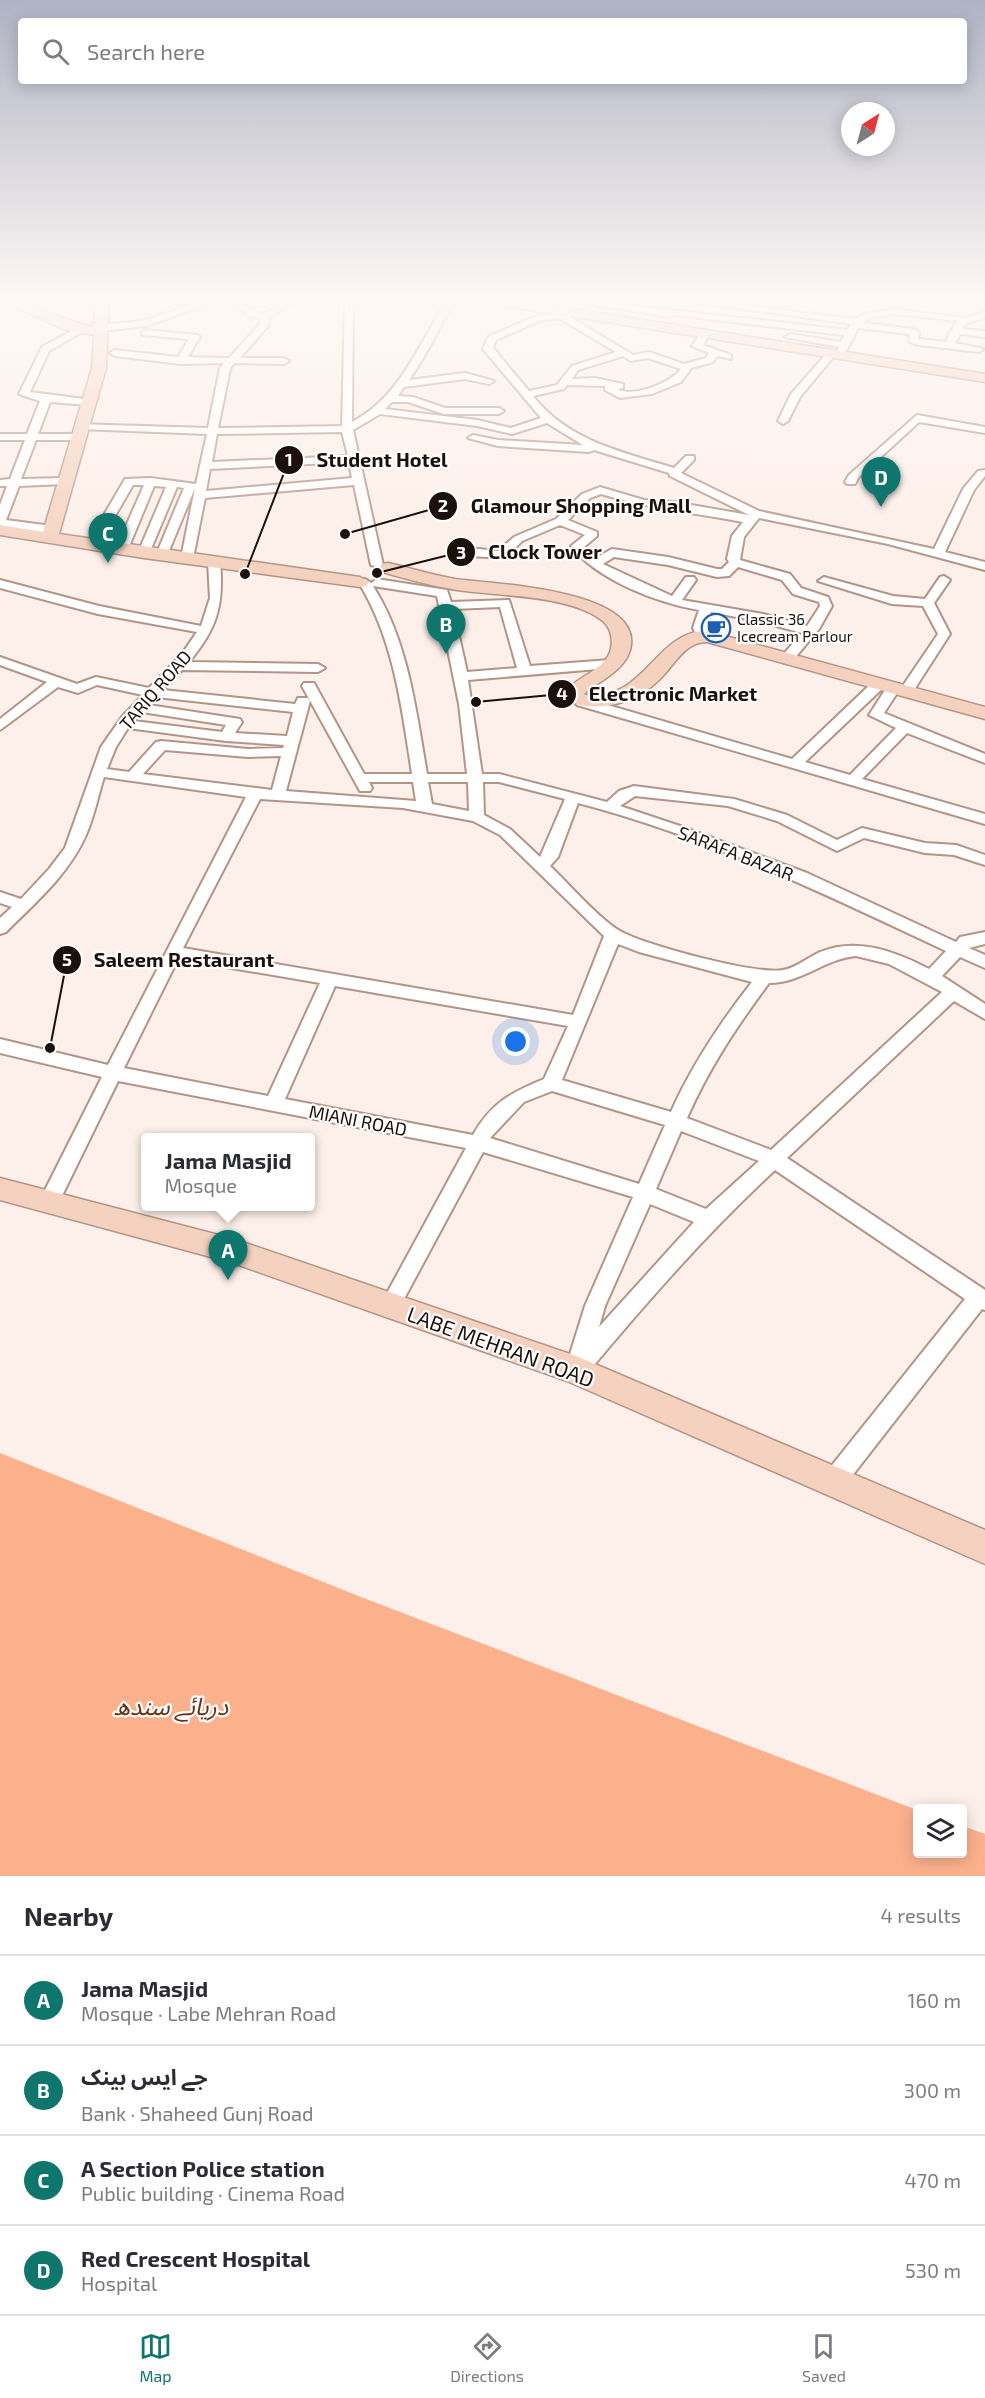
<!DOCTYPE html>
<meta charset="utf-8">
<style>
:root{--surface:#fff;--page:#f7f7f7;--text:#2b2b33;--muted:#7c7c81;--line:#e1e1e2;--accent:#0f766e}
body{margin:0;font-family:"Exo 2","Noto Sans Arabic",sans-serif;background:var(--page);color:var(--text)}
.controls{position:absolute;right:18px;bottom:18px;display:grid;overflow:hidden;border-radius:6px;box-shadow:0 3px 15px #0003}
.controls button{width:54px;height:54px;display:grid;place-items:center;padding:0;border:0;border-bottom:2px solid var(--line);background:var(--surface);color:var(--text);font:30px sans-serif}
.compass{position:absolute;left:841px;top:102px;width:54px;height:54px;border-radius:50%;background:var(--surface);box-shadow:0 3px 15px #0003;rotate:36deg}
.you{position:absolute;left:516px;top:1042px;width:21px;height:21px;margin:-15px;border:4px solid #fff;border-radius:50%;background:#1a73e8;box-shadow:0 0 0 9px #1a73e833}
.badge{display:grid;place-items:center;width:39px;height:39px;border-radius:50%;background:var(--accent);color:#fff;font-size:20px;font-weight:700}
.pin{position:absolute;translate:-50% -50px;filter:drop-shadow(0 2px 3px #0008)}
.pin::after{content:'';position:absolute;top:32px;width:21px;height:18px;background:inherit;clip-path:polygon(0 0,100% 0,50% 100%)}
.popup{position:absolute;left:141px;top:1133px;width:174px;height:78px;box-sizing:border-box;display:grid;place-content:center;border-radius:6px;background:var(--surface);filter:drop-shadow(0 2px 4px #0005);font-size:20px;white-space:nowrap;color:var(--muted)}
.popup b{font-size:22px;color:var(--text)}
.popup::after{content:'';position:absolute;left:50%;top:100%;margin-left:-12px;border:12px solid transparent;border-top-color:var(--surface)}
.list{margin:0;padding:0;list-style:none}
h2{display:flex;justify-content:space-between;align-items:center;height:78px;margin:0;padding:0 24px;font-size:26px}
h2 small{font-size:20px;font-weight:400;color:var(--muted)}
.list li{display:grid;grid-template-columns:39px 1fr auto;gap:18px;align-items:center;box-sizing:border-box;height:90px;padding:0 24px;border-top:2px solid var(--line)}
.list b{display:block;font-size:22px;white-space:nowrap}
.list p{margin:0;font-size:20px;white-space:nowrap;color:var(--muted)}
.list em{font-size:20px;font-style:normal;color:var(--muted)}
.icon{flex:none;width:33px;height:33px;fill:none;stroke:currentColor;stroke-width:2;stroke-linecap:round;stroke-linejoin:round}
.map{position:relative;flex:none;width:985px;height:1876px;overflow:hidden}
.search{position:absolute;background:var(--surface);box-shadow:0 3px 15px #0003;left:18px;right:18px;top:18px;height:66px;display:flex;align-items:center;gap:15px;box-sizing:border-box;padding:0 21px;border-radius:6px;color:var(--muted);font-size:22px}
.sheet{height:438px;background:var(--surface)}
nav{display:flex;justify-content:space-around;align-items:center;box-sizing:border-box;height:84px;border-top:2px solid var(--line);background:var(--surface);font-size:16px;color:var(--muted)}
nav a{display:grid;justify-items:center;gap:3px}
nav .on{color:var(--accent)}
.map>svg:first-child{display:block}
.water{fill:#fcb18d}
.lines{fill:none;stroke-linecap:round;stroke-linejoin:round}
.street-casing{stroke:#b29587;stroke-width:4}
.secondary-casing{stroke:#b29587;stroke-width:3}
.street{fill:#fff;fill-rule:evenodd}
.secondary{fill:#f4d2bf;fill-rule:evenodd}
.labels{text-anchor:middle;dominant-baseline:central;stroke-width:4.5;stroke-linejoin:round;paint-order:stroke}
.far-poi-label{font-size:15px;fill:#1b100b;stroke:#fff;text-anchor:start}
.street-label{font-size:18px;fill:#1b100b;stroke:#fff}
.near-street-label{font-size:21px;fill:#1b100b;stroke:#fff}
.near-water-label{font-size:24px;font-style:italic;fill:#6c3213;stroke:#fff}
.leader{fill:none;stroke:#1b100b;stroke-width:2}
.callout-dot{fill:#1b100b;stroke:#fff;stroke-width:2}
.mark-label{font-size:18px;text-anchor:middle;font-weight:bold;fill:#fff}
.callout-label{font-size:20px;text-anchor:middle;font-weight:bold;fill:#1b100b;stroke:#fff;stroke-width:4.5;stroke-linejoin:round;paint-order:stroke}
</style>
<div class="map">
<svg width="985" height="1876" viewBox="0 0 985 1876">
<rect width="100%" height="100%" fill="#fdefe9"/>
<polygon class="water" points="0,1453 361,1597 917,1810 918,1854 962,1854 963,1826 985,1834 985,1876 0,1876"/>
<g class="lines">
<g class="street-casing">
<g id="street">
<polygon points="200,302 213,302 146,326 102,331 97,328 102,325 142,321"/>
<path d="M233,302C246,302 255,315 263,313C275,310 281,302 294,302L269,317L268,326L240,358H284L289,361L284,364L234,363L230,369L218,428L342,426L345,302H353L352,422C400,397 418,345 446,302H455C438,328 427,355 409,380L465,373L494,381L489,384L465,379L404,387L398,396L413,397L445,408H499L504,411L499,414H444L408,402H392L385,409L477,420L511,428L541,418L483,349L489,336L534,317L560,312L569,302H578L567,315L633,355L649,352L684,364L706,358L709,353L692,346L702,332H708L710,334L703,345L731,355V359L717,356L713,362L691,368L681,382L652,394L620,398L605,390V386L567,385L564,389L533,396C568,441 622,452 674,468L686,456H694V460L681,473L759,511L934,549L963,489L978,471L985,470V476L974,490L945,552L985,562V570L888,544L759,518L744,537L740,560L790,574L801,588L828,597L832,606L819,629L793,660L788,661L781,657L802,633L762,622L711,612L705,628L709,636L708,639H698L693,628L699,610C658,603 597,580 571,546L585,535L560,525L522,541L505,558L469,556L463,552L469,548L498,551L514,537L556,519L582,494L600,487L644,500L674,502L749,515L670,476L669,473L594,450L589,452L498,446L468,438L473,435L498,440L583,445L547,423L512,434L477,426L380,414L353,430L383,565L381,568L371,565L354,485L205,498L193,558L187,562L181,558L195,488L166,558L156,555L184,488L177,487L148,556L138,553L166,487L154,486L128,549L118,552L116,549L144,485H133L97,547H89L87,544L125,479L151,478L196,484L207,434L80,429L76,428V424L208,428L220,368L224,363L181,364L115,356L110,353L115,350L178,357L189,339L143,335L141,333L146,330L198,335L200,337L188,357L229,358L260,324V318L251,317ZM559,318L616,352L572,366L557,385L529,391L493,348L496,340L539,321ZM623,356L631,361L648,358L681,369C671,383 632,398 617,389L623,388V384L595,378L572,379L578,370ZM342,432L348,456L212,462L217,434ZM349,462L352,478L206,491L210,469ZM601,494C647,508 695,513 743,522L732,536L727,559L729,562L722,569H717L668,557L612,549L594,559L584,547L597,536V532L568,520L590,498ZM614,557L668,565L717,577L729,576L738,567L782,580L793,594L819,602L820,606L807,626L763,614L682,600L696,580L694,577H686L672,596L603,564Z"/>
<path d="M600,302L847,330L851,324L694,302H720L856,319L864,314L894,309L966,318L985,312V318L965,324L963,329L985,331V337L960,334L955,343L984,349L979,352L919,345L910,342L909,334L858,328L843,357L835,355L800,397L788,421L783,424L778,421L791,394L828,352L836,354L839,347L785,337L790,334L841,342L844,335L672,315L668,317L583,303ZM894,314L957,321C953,330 948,333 946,342L918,339L919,332L914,329L863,323L870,318Z"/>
<polygon points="77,328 85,330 49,351 30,392 92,400 93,402 88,405 50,402 38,434 77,434 82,437 77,440 36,440 21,479 65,478 71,481 65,484 19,486 6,520 52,526 58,530 52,534 0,526 0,505 7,486 0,486 0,480 10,479 25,440 0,440 0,434 27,434 40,401 19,394 42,347"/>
<polygon points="917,415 985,427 985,433 919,422 858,478 855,484 847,484 845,482 849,475"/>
<path d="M214,558L220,562C224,605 217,629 189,662L318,664L325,668L318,672L182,670L163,690L295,704L298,698H308L310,701L286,791L416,801L413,782H369L372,788L370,791H360L302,686L304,683H314L364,774H412C402,708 394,640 359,583L365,579L371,583L377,579L447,590L451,602L509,600L530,666L610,660L617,664L610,668L468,680L482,774H499L607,802L619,791L634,786L734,799L787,815L837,840L862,828L925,843L956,845L985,855V865L954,855L925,853L864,838L837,851L777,821L728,806L635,796L620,806L683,827L807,873L956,942L960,937L985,932V944L969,948L985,955V968L960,957L942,976L985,1004V1019L954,1001L787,1158L985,1290V1310L982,1309L841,1490L833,1493L825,1490L822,1482L825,1474L965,1299L775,1170C705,1235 645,1304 584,1377L576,1380L568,1377L565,1370L585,1306L633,1197L483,1152L397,1312L390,1315L383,1312L380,1306L466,1148L118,1081L56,1208L49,1210L42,1208L39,1202L102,1077L0,1053V1039L108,1065L246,797L104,777C98,796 94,817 86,835C69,874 35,903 6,932L0,934V918L12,907L0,903V892L21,899L49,869L65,848L101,747L122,717L143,695L97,685L78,693L58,687L0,730V719L47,682L0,665V657L77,684L96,677L149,688L182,654L197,632L98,614L0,588V580L99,606L201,626L210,598L208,562ZM373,586L437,596L459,704L467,774H427C416,710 408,641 373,586ZM500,607L517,668L467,672L453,609ZM156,697L293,712L287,736L235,733L242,722L240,719L149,705ZM142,712L226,725L222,732L134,721ZM128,728L226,741L284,745L283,748L248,749L161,741L156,742L129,772L107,769L116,747ZM165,750L248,757L281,756L272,790L143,774ZM428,782H468L469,811L432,804ZM483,782H499L565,799L540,857L510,829L484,815ZM260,799L403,808L473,821L500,835L604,936L573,1015L183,948ZM578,803C706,836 827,895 946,951L929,969C895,951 857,937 820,952C807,958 796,968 783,970C757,975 643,945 620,931C600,920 568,883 550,866L558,857ZM618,944L639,952L752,982C720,1023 692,1065 671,1112L562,1080ZM856,956L889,964L942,992L771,1150L687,1118C709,1068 737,1026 769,983C802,983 824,959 856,956ZM178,959L320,983L268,1096L124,1068ZM335,986L568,1026L544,1079C512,1092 491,1103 473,1135L285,1099ZM552,1091L665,1125L639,1184L490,1138L524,1102ZM681,1131L759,1161L706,1209L656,1189ZM650,1204L694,1222L599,1327L605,1306Z"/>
<polygon points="944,576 950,580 934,603 950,634 912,693 907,694 900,690 938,634 923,606 892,604 818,581 824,577 893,596 925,599 940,577"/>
<polygon points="880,679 887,683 885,686 805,762 850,775 896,728 869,715 889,684 899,684 901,687 884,713 985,754 985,763 907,733 862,779 985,814 985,824 577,705 575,702 582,698 587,699 792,759 875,680"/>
</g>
</g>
<g class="secondary-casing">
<g id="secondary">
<path d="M3,302C34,302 63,321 94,327L95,302H109L106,368L59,534L360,577L369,582L366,586L360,587L144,558L0,535V525L43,532L92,368L94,335L63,329Z"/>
<polygon points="498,302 529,302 985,374 985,382 504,306"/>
<path d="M388,563C411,568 432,575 455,579C491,584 647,589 630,650C624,671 599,681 584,694L586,695C645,702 656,630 707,631L985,707V719L707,642C685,642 675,664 661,678C637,703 599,714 567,701L563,694C575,677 603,671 610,652C614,640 611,626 600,619C566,595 499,596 457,590C432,586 407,579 382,572L379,568L382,564Z"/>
<polygon points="0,1178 234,1239 576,1356 985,1530 985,1564 567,1381 233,1263 0,1200"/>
</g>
</g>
<use href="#street" class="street"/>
<use href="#secondary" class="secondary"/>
</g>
<linearGradient id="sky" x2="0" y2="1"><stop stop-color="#b0b3c4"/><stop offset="0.53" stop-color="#fef8f5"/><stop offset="1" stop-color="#fef8f5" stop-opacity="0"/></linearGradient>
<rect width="985" height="565" fill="url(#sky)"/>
<defs>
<g id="cafe-ring" transform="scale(1.5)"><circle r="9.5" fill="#fff" stroke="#1d5eaf" stroke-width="1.5"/><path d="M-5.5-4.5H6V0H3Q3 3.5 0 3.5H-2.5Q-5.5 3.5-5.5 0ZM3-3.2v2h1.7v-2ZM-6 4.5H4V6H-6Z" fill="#1d5eaf"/></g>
</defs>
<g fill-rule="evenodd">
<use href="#cafe-ring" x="716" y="628"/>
</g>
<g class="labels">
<g class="far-poi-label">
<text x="737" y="619">Classic 36<tspan x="737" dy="17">Icecream Parlour</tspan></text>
</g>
<g class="street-label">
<text transform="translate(155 690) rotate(-49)">TARIQ ROAD</text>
<text transform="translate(736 853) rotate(21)">SARAFA BAZAR</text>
<text transform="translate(358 1120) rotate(11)">MIANI ROAD</text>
</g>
<g class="near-street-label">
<text transform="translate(501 1346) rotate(20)">LABE MEHRAN ROAD</text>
</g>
<g class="near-water-label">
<text x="171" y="1705">دریائے سندھ</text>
</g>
</g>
<path class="leader" d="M245 574L289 460M345 534L443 506M377 573L461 552M476 702L562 694M50 1048L67 960"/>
<g class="callout-dot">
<circle cx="245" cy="574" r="6"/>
<circle cx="345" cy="534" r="6"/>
<circle cx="377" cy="573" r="6"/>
<circle cx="476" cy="702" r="6"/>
<circle cx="50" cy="1048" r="6"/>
<circle cx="289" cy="460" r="15"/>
<circle cx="443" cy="506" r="15"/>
<circle cx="461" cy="552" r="15"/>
<circle cx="562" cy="694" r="15"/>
<circle cx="67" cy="960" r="15"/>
</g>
<g class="mark-label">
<text x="289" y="466">1</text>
<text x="443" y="512">2</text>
<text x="461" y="559">3</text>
<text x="562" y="700">4</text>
<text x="67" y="966">5</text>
</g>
<g class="callout-label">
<text x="382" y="467">Student Hotel</text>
<text x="581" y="513">Glamour Shopping Mall</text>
<text x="545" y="559">Clock Tower</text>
<text x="673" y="701">Electronic Market</text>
<text x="184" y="967">Saleem Restaurant</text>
</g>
</svg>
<div class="controls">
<button><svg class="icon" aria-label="layers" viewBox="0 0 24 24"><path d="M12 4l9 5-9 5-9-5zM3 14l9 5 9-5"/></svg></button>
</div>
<svg class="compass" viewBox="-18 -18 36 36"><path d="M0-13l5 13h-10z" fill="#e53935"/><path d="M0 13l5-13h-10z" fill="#7c7c81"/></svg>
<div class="you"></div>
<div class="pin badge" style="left:228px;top:1280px">A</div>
<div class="popup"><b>Jama Masjid</b>Mosque</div>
<div class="pin badge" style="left:446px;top:654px">B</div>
<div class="pin badge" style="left:108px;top:563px">C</div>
<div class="pin badge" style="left:881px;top:507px">D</div>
<div class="search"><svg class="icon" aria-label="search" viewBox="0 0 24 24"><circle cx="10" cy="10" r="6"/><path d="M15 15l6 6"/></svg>Search here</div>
</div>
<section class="sheet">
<h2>Nearby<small>4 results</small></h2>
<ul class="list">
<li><span class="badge">A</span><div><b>Jama Masjid</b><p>Mosque · Labe Mehran Road</p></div><em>160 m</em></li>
<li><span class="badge">B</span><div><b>جے ایس بینک</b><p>Bank · Shaheed Gunj Road</p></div><em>300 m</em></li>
<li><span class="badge">C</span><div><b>A Section Police station</b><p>Public building · Cinema Road</p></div><em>470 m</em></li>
<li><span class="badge">D</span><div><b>Red Crescent Hospital</b><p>Hospital</p></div><em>530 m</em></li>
</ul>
</section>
<nav>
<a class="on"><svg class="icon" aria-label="map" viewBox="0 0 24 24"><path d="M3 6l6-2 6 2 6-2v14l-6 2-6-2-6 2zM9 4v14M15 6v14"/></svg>Map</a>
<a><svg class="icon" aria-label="directions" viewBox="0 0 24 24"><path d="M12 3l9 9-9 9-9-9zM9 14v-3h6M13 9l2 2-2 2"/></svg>Directions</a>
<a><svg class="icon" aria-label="saved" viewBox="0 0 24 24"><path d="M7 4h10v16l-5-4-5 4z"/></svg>Saved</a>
</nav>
